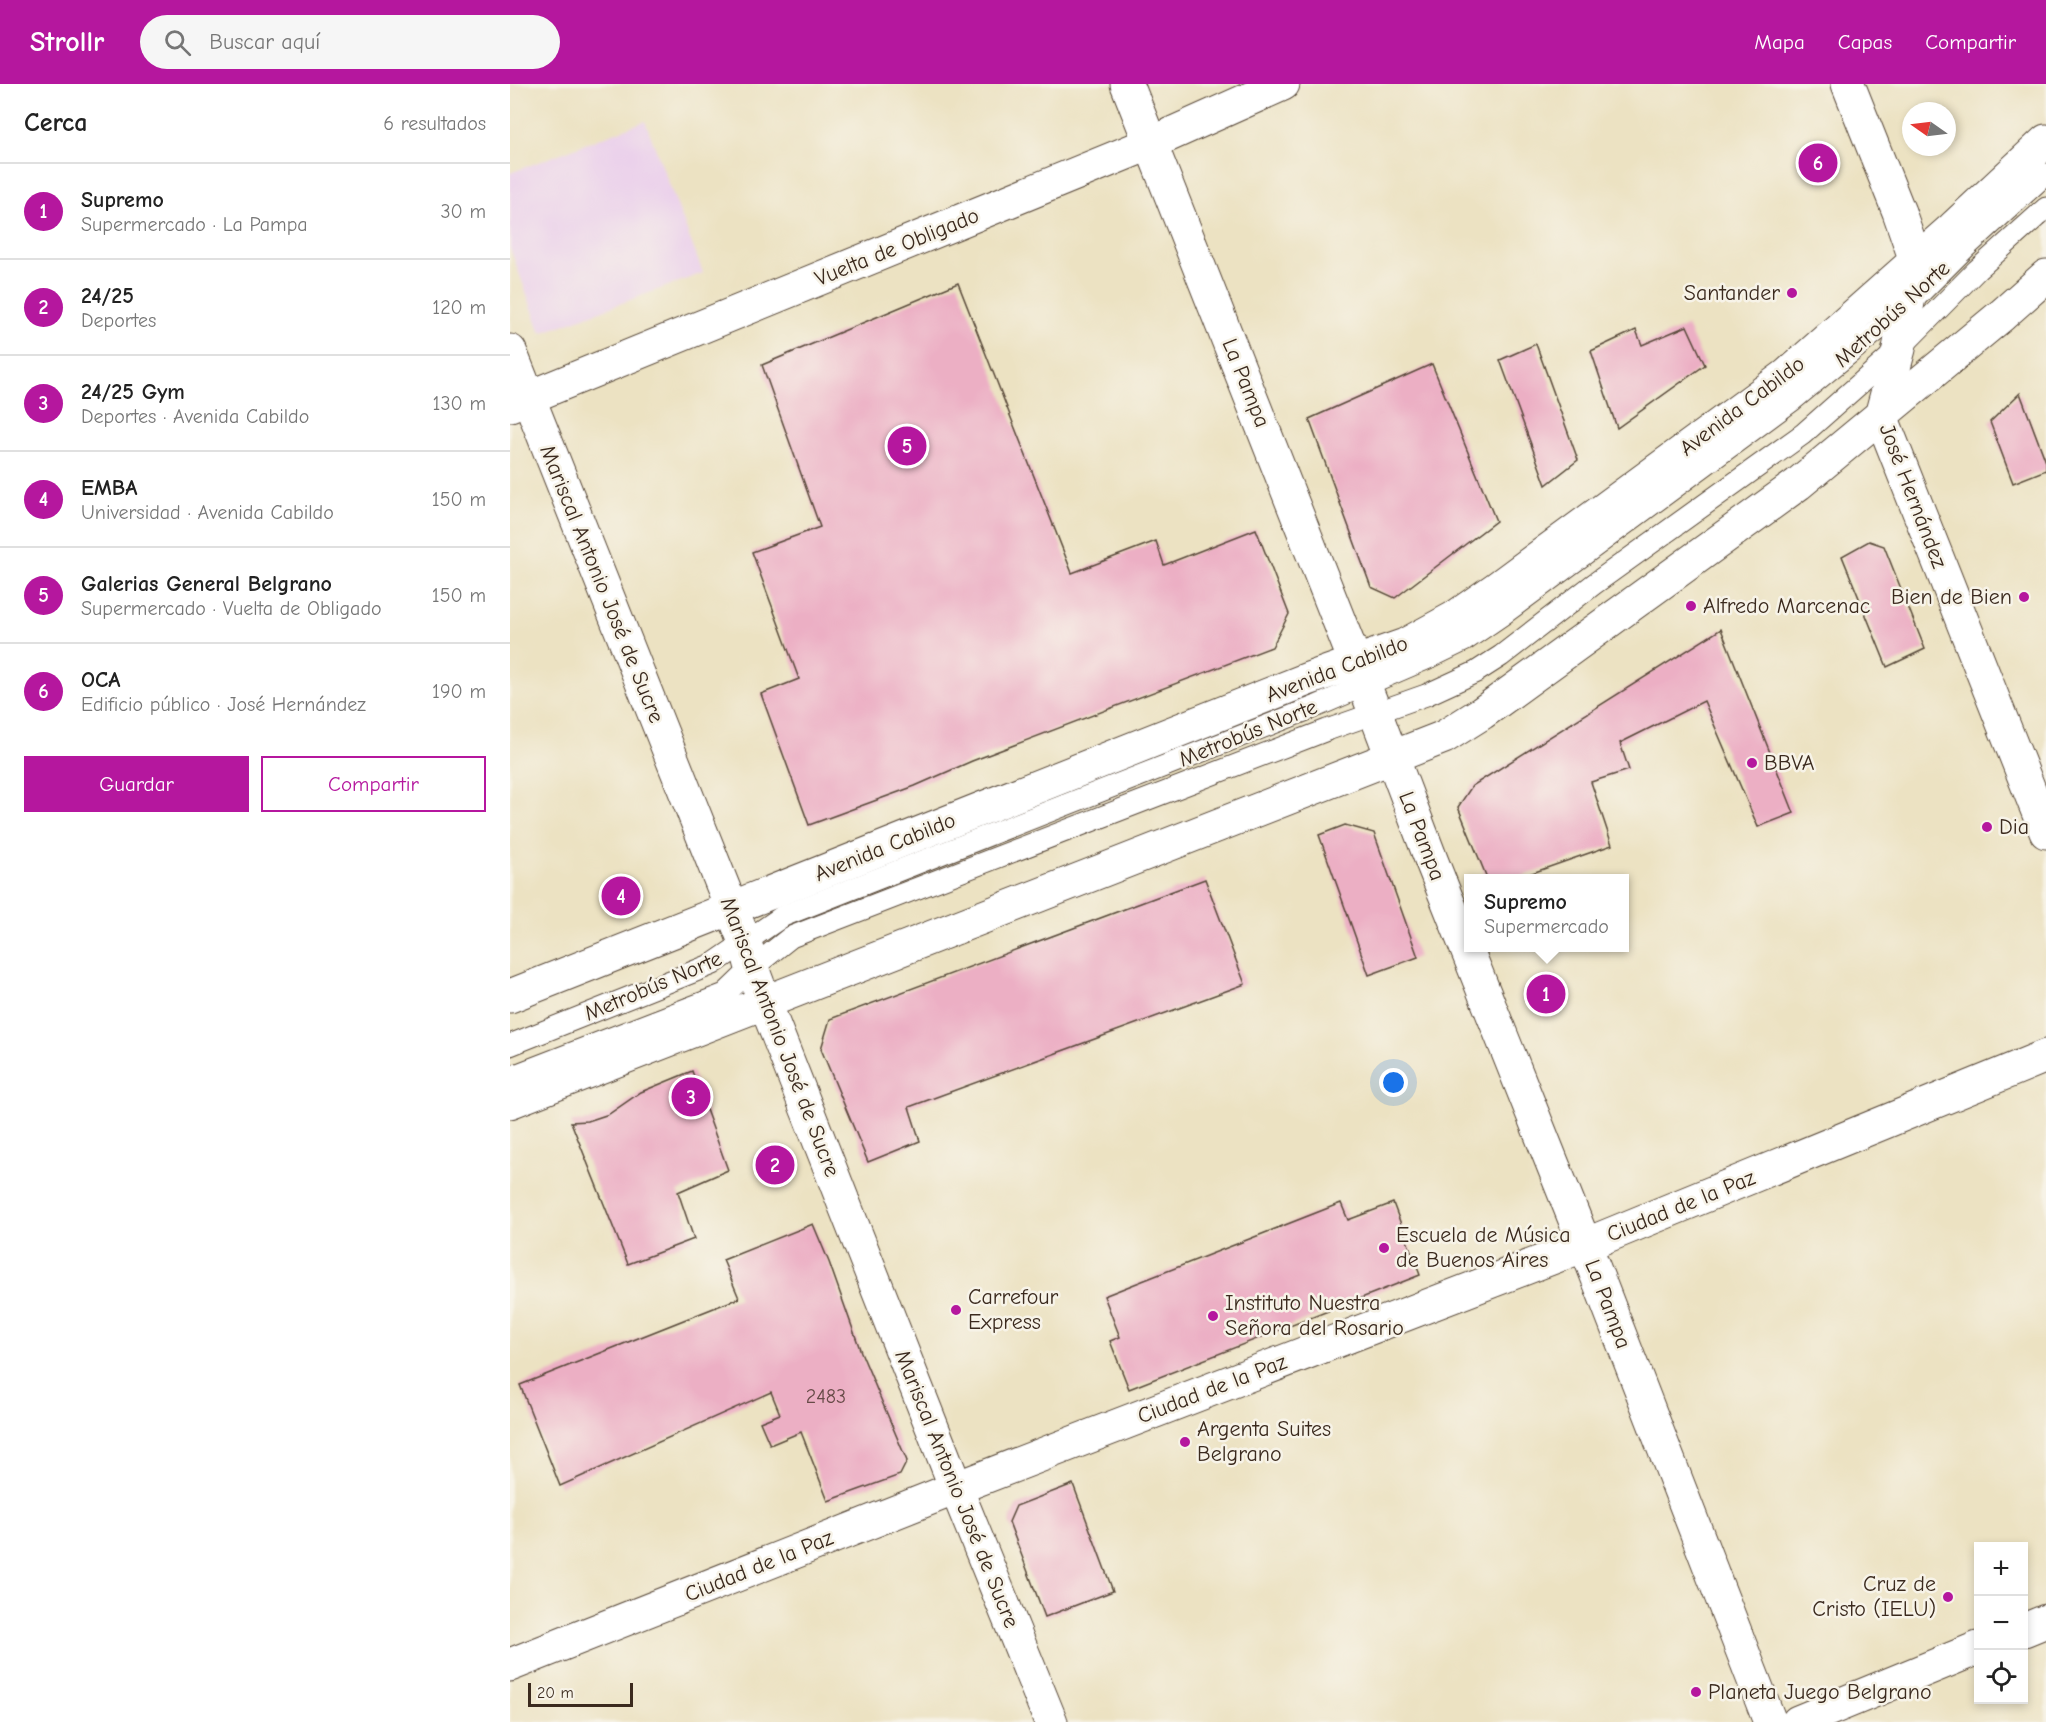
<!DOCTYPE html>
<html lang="es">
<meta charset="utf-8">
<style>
:root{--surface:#fff;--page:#f6f6f6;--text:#222;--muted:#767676;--line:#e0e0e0;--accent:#b5179e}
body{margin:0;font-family:"Comic Neue",sans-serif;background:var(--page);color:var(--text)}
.controls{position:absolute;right:18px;bottom:18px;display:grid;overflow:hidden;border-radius:0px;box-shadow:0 3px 9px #0003}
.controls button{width:54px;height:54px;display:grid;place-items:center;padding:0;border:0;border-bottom:2px solid var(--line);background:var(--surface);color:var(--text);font:30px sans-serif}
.compass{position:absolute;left:1392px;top:18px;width:54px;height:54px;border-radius:50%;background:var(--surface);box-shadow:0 3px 9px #0003;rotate:284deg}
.scale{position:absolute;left:18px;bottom:15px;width:105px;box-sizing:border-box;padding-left:6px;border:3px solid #3b2a1e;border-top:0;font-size:16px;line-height:21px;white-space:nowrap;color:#3b2a1e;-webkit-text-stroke:4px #f7f3e8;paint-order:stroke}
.you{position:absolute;left:884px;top:999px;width:21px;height:21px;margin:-15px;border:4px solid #fff;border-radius:50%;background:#1a73e8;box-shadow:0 0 0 9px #1a73e833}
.badge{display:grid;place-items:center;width:39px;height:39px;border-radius:50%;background:var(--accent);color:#fff;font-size:20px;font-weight:700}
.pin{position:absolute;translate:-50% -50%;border:3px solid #fff;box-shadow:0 2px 6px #0006}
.popup{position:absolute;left:954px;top:790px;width:165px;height:78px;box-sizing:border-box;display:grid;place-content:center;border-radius:0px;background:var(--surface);filter:drop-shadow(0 2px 4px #0005);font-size:20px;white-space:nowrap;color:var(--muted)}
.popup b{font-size:22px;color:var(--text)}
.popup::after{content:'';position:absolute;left:50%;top:100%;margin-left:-12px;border:12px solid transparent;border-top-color:var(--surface)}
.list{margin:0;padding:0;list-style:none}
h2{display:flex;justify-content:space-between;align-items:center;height:78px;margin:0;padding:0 24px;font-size:26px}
h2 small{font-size:20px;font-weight:400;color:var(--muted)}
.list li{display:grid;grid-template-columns:39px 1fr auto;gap:18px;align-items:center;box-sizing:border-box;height:96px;padding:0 24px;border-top:2px solid var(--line)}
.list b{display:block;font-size:22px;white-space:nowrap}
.list p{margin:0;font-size:20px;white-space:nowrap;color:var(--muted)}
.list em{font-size:20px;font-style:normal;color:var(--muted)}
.actions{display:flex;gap:12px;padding:18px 24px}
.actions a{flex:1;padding:14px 0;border:2px solid var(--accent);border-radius:0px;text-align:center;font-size:21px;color:var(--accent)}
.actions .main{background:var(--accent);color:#fff}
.icon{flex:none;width:33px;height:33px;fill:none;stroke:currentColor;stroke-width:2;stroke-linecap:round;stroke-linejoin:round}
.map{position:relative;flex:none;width:1536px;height:1638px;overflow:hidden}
header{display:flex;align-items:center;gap:36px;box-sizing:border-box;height:84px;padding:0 30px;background:var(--accent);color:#fff}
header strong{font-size:28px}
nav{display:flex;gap:33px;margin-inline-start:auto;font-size:21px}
.search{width:420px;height:54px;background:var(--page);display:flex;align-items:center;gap:15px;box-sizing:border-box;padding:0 21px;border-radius:33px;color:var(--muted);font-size:22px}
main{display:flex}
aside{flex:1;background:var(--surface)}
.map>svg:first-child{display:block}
.built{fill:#ebd1eb}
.building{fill:#ecafc4}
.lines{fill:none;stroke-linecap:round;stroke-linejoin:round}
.service-casing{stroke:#564637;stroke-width:23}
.minor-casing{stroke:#564637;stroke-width:35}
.tertiary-casing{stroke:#564637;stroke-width:35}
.secondary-casing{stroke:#564637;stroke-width:35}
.service{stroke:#fff;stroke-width:21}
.minor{stroke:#fff;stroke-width:33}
.tertiary{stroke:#fff;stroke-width:33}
.secondary{stroke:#fff;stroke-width:33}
.poi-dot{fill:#b5179e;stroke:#f7f3e8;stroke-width:2}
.labels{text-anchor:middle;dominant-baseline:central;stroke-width:5;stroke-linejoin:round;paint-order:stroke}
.number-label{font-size:20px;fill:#674b48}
.street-label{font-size:22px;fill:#3b2a1e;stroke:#f7f3e8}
.poi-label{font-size:22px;fill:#3b2a1e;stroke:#f7f3e8;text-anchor:start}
</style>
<header>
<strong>Strollr</strong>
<div class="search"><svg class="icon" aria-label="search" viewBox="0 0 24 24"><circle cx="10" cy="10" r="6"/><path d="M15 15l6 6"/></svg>Buscar aquí</div>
<nav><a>Mapa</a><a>Capas</a><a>Compartir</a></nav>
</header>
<main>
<aside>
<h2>Cerca<small>6 resultados</small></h2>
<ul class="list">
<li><span class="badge">1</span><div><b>Supremo</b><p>Supermercado · La Pampa</p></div><em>30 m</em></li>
<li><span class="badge">2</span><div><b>24/25</b><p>Deportes</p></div><em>120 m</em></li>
<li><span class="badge">3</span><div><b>24/25 Gym</b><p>Deportes · Avenida Cabildo</p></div><em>130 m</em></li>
<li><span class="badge">4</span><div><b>EMBA</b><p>Universidad · Avenida Cabildo</p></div><em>150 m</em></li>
<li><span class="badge">5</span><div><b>Galerias General Belgrano</b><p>Supermercado · Vuelta de Obligado</p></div><em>150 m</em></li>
<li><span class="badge">6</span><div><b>OCA</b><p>Edificio público · José Hernández</p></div><em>190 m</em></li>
</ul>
<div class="actions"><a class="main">Guardar</a><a>Compartir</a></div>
</aside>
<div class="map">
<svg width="1536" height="1638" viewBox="0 0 1536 1638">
<rect width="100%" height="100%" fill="#f7f3e8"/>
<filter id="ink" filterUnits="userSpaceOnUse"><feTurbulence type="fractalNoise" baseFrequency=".0167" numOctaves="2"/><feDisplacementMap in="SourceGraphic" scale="12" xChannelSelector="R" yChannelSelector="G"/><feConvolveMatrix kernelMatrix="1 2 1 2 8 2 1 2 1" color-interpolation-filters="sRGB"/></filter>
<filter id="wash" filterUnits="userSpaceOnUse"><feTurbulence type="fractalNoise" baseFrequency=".008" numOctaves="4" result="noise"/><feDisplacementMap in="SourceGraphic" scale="24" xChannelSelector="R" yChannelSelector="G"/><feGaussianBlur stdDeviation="1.35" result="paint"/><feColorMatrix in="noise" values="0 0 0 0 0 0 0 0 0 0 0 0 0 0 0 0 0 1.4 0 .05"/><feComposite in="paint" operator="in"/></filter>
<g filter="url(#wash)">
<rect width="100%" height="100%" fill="#ece2c2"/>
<polygon class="built" points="135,37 193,189 31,249 0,164 0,89"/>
<g id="blocks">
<g class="building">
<polygon points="448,199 562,489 646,457 654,481 746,445 779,530 762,563 462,677 405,702 299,741 251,610 289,595 242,468 310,443 252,281"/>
<polygon points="1177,242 1195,281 1107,344 1081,267 1126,246 1132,261"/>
<polygon points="1026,260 1068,376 1036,401 990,276"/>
<polygon points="922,280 986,437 885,514 861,503 799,335"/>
<polygon points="1510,309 1536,378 1536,386 1503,399 1480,338"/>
<polygon points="1359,457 1374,462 1415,565 1377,583 1332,472"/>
<polygon points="1211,545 1284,729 1248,743 1194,617 1110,659 1119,686 1081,698 1102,761 1008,794 977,794 948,723 962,702"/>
<polygon points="835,741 864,749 908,873 859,891 809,751"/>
<polygon points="695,795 735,900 399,1023 410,1057 358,1078 311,965 320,935"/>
<polygon points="182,987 218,1086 168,1108 184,1155 118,1180 61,1038 78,1037 99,1030 131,1008"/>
<polygon points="831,1119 838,1136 883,1119 910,1191 619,1305 600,1257 610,1253 594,1212"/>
<polygon points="303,1140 319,1178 351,1268 397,1377 390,1391 318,1417 291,1348 260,1361 250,1338 270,1330 261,1308 50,1402 10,1301 229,1214 213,1176"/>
<polygon points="563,1400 603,1507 535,1533 499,1438 506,1422"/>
</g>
</g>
</g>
<g filter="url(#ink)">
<use href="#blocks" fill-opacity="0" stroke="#564637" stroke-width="1.5"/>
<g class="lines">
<g class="service-casing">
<g id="service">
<polyline points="0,961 203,880 273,832 807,622 923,572 954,557 992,531 1283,316 1397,222 1455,164 1536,90"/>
<polyline points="0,993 215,910 242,884 281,853 817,646 916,611 966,588 991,572 1084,500 1293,350 1389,265 1467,186 1536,124"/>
</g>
</g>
<g class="minor-casing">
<g id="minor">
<polyline points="617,0 865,628 922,778 1075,1161 1260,1638"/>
<polyline points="1338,0 1389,128 1406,177 1389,265 1371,332"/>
<polyline points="0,267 235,858 242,884 255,919 446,1404 541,1638"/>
<polyline points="0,321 641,59 773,0"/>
<polyline points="1514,1546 1536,1537"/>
<polyline points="0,1581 446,1404 1075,1161 1536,972"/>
<polyline points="1288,1638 1468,1564"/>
</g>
</g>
<g class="tertiary-casing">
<polyline id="tertiary" points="1371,332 1536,748"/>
</g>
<g class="secondary-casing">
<g id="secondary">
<polyline points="0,912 798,595 895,561 944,534 987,504 1277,291 1443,144 1536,57"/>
<polyline points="0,1018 934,653 972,629 1288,400 1492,231 1536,192"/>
</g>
</g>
<use href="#service" class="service"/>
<use href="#minor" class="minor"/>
<use href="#tertiary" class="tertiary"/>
<use href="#secondary" class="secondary"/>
</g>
</g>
<g class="poi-dot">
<circle cx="1282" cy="209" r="6"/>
<circle cx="1514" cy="513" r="6"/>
<circle cx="1181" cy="522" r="6"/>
<circle cx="1242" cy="679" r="6"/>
<circle cx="1477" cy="743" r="6"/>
<circle cx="874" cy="1164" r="6"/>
<circle cx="446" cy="1226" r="6"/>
<circle cx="703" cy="1232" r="6"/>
<circle cx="675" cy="1358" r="6"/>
<circle cx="1438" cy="1513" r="6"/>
<circle cx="1186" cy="1608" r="6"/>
</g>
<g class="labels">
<g class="number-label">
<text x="316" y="1312">2483</text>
</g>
<g class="street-label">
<text transform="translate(387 163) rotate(-22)">Vuelta de Obligado</text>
<text transform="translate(1382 230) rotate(-42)">Metrobús Norte</text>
<text transform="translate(736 299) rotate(68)">La Pampa</text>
<text transform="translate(1232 322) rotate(-37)">Avenida Cabildo</text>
<text transform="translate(1403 412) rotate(69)">José Hernández</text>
<text transform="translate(92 500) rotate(68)">Mariscal Antonio José de Sucre</text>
<text transform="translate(827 585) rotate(-21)">Avenida Cabildo</text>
<text transform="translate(738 649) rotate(-22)">Metrobús Norte</text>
<text transform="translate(912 752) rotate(69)">La Pampa</text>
<text transform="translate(375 763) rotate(-22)">Avenida Cabildo</text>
<text transform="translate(143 902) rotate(-23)">Metrobús Norte</text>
<text transform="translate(270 953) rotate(69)">Mariscal Antonio José de Sucre</text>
<text transform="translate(1171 1122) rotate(-22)">Ciudad de la Paz</text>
<text transform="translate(1098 1220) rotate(69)">La Pampa</text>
<text transform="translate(702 1305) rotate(-21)">Ciudad de la Paz</text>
<text transform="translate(447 1405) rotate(68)">Mariscal Antonio José de Sucre</text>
<text transform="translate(249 1482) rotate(-22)">Ciudad de la Paz</text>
</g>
<g class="poi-label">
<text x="1270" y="209" text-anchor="end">Santander</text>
<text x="1502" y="513" text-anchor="end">Bien de Bien</text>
<text x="1193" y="522">Alfredo Marcenac</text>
<text x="1254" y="679">BBVA</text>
<text x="1489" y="743">Dia</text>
<text x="886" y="1151">Escuela de Música<tspan x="886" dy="25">de Buenos Aires</tspan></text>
<text x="458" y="1213">Carrefour<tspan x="458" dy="25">Express</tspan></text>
<text x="715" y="1219">Instituto Nuestra<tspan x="715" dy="25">Señora del Rosario</tspan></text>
<text x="687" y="1345">Argenta Suites<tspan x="687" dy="25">Belgrano</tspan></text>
<text x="1426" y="1500" text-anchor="end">Cruz de<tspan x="1426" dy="25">Cristo (IELU)</tspan></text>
<text x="1198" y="1608">Planeta Juego Belgrano</text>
</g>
</g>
</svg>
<div class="controls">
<button>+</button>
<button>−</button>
<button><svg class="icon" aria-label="locate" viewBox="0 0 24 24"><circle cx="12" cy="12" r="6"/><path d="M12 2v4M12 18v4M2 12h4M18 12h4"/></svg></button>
</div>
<svg class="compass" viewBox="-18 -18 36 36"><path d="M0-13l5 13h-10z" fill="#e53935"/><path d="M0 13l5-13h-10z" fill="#767676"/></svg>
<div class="scale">20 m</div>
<div class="you"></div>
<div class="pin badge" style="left:1036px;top:910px">1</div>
<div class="popup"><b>Supremo</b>Supermercado</div>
<div class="pin badge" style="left:265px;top:1081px">2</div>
<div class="pin badge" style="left:181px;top:1013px">3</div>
<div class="pin badge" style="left:111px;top:812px">4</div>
<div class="pin badge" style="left:397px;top:362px">5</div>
<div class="pin badge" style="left:1308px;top:79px">6</div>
</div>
</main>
